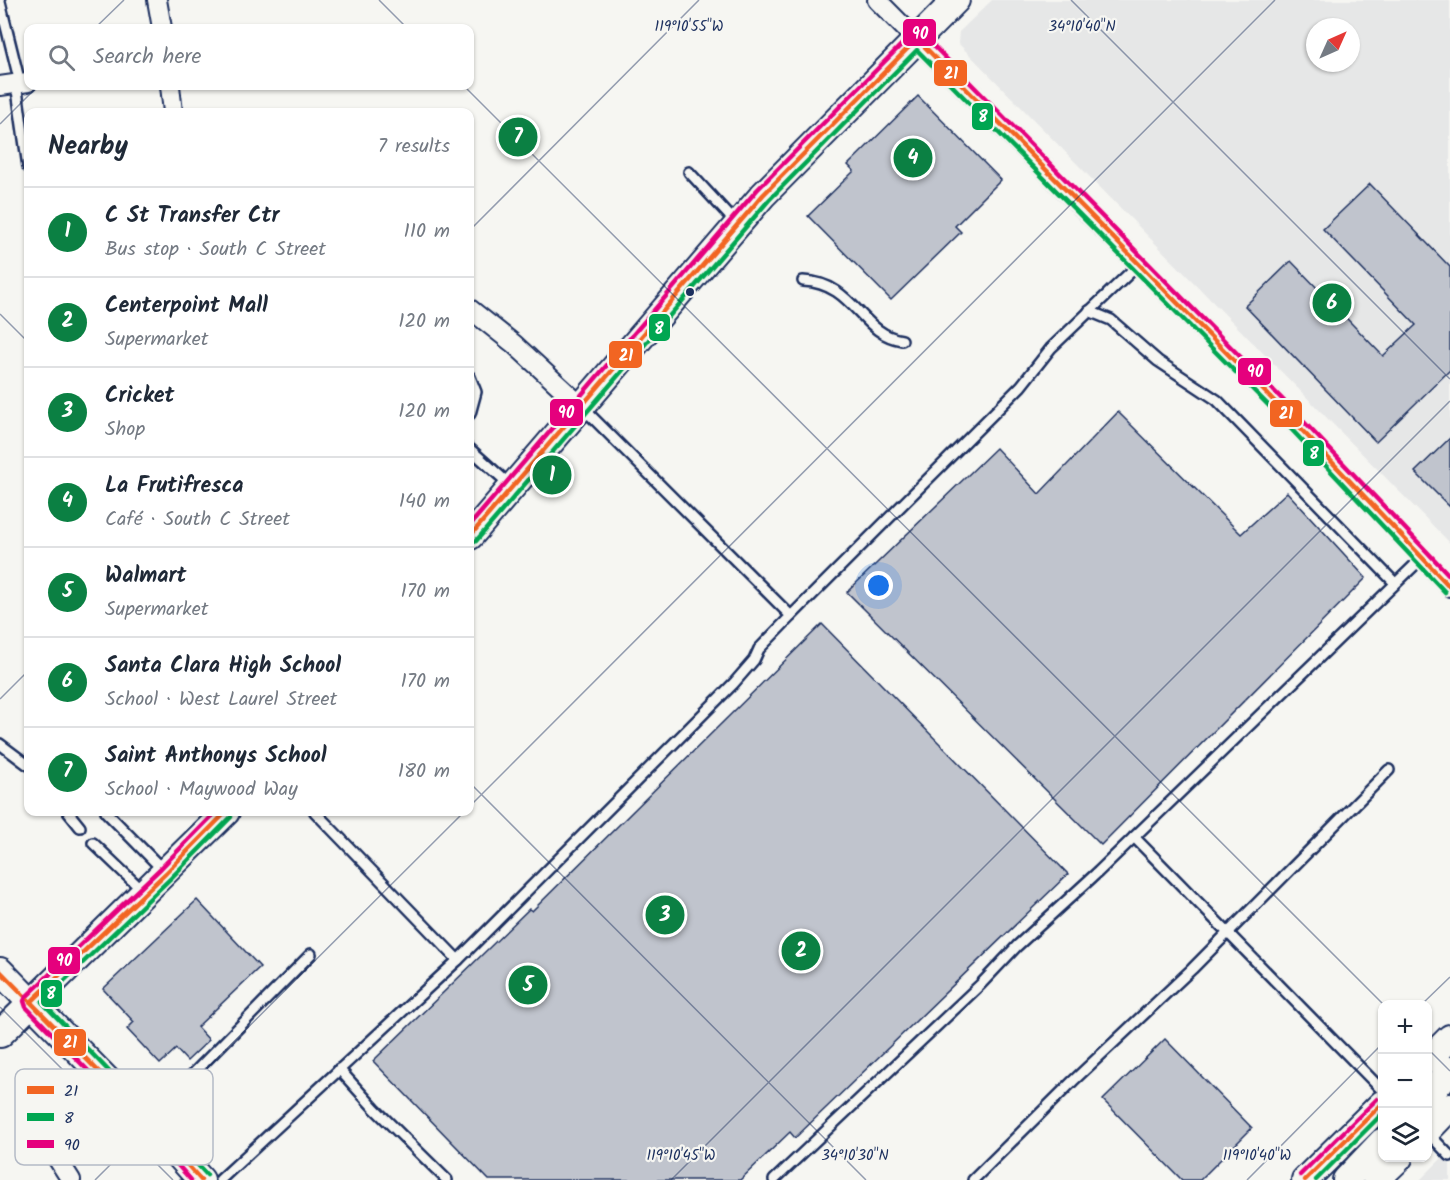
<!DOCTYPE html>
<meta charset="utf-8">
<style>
:root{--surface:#fff;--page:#f6f6f7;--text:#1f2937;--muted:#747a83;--line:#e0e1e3;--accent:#0b8043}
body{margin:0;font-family:Kalam,sans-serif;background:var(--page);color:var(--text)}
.controls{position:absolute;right:18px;bottom:18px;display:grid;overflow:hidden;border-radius:12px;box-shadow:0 2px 4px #0004}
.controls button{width:54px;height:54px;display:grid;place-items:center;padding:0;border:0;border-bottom:2px solid var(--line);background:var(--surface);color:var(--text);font:30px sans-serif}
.compass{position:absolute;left:1306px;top:18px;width:54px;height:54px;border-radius:50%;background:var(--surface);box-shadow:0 2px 4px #0004;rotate:45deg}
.you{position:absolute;left:879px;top:586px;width:21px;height:21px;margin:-15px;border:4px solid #fff;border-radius:50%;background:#1a73e8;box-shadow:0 0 0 9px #1a73e833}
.badge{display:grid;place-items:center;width:39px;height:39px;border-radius:50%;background:var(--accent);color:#fff;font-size:20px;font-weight:700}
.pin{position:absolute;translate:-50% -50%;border:3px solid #fff;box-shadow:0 2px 6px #0006}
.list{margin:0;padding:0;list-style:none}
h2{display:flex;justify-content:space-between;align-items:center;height:78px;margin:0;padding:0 24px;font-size:26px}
h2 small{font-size:20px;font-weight:400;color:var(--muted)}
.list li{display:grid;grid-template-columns:39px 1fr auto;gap:18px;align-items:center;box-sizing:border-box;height:90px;padding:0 24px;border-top:2px solid var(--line)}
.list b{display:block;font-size:22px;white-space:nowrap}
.list p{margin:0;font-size:20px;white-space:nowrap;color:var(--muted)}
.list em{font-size:20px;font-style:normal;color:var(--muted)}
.icon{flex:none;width:33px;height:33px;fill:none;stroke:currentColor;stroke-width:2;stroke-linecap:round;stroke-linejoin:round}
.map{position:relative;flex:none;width:1450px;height:1180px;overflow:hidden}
.search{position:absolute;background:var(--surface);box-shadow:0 2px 4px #0004;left:24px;top:24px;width:450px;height:66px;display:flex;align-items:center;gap:15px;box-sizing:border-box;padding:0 21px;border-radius:12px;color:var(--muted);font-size:22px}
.panel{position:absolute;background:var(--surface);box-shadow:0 2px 4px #0004;left:24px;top:108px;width:450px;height:708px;border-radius:12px}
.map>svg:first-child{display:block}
.built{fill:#e6e7e7;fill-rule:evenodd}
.building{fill:#c0c4cd;stroke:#1b2f5e;stroke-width:1.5}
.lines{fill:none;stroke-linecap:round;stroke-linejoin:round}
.lane-casing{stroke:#1b2f5e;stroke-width:14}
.street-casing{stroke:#1b2f5e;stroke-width:22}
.secondary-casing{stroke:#1b2f5e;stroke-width:30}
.lane{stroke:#f6f6f2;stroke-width:9}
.street{stroke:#f6f6f2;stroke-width:18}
.secondary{stroke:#f6f6f2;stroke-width:26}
.bus-1-casing{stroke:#f6f6f2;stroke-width:9}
.bus-2-casing{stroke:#f6f6f2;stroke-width:9}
.bus-3-casing{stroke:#f6f6f2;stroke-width:9}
.bus-1{stroke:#f26522;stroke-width:4.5}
.bus-2{stroke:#00a651;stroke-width:4.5}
.bus-3{stroke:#e5007d;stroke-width:4.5}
.ticks{fill:none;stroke:#1b2f5e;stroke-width:1.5;stroke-opacity:0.45}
.bus-dot{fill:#1b2f5e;stroke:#f6f6f2;stroke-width:2}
.key{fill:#f6f6f2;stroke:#b4bac6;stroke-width:1.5}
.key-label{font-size:16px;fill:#1b2f5e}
.ticks-label{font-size:15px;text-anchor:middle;fill:#1b2f5e;stroke:#f6f6f2;stroke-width:4.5;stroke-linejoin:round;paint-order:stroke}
.line-badge{stroke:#f6f6f2;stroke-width:2}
.badge-label{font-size:16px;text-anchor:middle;font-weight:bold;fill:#fff}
</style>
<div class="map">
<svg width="1450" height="1180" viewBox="0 0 1450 1180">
<rect width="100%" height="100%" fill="#f6f6f2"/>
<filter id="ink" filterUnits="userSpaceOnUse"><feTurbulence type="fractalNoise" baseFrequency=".0167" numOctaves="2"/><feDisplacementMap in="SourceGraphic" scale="12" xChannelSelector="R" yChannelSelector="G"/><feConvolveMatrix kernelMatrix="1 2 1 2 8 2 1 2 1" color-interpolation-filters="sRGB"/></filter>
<g filter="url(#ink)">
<g class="built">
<path d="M992,0H1450V543L958,43L959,32ZM1315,27H1351V63H1315Z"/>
<polygon points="1450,1150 1450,1180 1420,1180"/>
</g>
<g class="building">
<polygon points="918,96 1001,180 955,226 961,232 891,300 808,216 854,171 848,165"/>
<polygon points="1370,184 1450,267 1450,370 1376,442 1245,306 1291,261 1383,356 1416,325 1323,229"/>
<polygon points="1118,412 1241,534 1287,492 1366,578 1101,845 847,592 996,448 1039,494"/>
<polygon points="1450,438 1450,507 1415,472"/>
<polygon points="822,624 1068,874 795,1138 790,1132 740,1180 489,1180 373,1061 529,909 532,911"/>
<polygon points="197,900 260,967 197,1027 209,1040 187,1061 176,1049 160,1064 127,1029 134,1022 103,989"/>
<polygon points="1165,1039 1252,1128 1200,1180 1182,1180 1103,1100"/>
</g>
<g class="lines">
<g class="lane-casing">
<g id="lane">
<polyline points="0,2 20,83 17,90 28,167"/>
<polyline points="689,172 736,223"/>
<path d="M803,281C855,283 860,334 902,340"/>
<polyline points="1089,311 1111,320 1158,361 1217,400 1395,583"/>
<polyline points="470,377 476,392 470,414"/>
<polyline points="470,449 510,485"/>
<polyline points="791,616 1021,386 1051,348 1139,264"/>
<polyline points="0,744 28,765"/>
<polyline points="68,812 80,827"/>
<polyline points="106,812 164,871"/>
<polyline points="315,812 458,960 734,683 754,660 759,649 791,616 583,408"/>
<polyline points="1134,837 1382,1090"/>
<polyline points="93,843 143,891"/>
<polyline points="339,1069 375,1109 447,1180"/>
<polyline points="188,1079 311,954"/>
<polyline points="1428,1133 1450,1156"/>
<polyline points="220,1180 458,960"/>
<polyline points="774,1180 980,985 1017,946 1098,872 1422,558"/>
<polyline points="973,1180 1073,1081 1192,969 1389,770"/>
</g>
</g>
<g class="street-casing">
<g id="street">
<polyline points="157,0 162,28"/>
<polyline points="877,0 1281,408 1450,587"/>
<polyline points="0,86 28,82"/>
<polyline points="170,86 173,112"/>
<polyline points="470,309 514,344 581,406"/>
<polyline points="30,1116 71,1180"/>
</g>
</g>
<g class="secondary-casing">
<g id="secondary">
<polyline points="470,536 763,195 956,0"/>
<polyline points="0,971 158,1132 201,1180"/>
<polyline points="0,1034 226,812"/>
<polyline points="1428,1060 1450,1038"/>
<polyline points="1428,1100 1429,1095 1450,1070"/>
<polyline points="1428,1130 1450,1107"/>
<polyline points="1305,1180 1382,1104"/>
<polyline points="1346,1180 1382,1142"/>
<polyline points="1376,1180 1399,1158"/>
</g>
</g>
<use href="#lane" class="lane"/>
<use href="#street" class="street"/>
<use href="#secondary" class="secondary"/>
<g class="bus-1-casing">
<g id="bus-1">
<polyline points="470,536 763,195 917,39 1281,408 1450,587"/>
<polyline points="0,971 158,1132 201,1180"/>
<polyline points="31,1002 166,873 226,812"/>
<polyline points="1305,1180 1382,1104"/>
</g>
</g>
<g class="bus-2-casing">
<g id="bus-2">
<polyline points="476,541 769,200 917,50 1276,413 1445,592"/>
<polyline points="207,1175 163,1127 42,1002 171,878 231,817"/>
<polyline points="1316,1180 1382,1114"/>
</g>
</g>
<g class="bus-3-casing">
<g id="bus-3">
<polyline points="470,525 757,190 912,34 918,32 922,34 1286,403 1450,576"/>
<polyline points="1300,1175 1377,1099"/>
<polyline points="191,1180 153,1137 26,1007 24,1001 26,997 161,868 216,812"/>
</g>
</g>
<use href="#bus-1" class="bus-1"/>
<use href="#bus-2" class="bus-2"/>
<use href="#bus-3" class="bus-3"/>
</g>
</g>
<path class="ticks" d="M379,0L407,28M1071,0L1450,379M95,28L124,0M464,86L1383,1004M0,124L38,86M470,230L699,0M0,314L28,342M0,699L28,671M470,783L866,1180M470,806L1275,0M1422,1004L1450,977M0,1007L173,1180M1428,1049L1450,1071M95,1180L464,812M671,1180L1450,401M1247,1180L1382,1044"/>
<circle class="bus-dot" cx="690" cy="292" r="5"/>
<rect x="15" y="1069" width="198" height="96" rx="9" class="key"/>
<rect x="27" y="1086" width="27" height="8" fill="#f26522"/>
<rect x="27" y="1113" width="27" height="8" fill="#00a651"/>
<rect x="27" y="1140" width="27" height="8" fill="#e5007d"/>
<g class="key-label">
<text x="64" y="1096">21</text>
<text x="64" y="1123">8</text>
<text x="64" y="1150">90</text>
</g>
<g class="ticks-label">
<text x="689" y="31">119°10'55"W</text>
<text x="1082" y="31">34°10'40"N</text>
<text x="681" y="1160">119°10'45"W</text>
<text x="855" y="1160">34°10'30"N</text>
<text x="1257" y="1160">119°10'40"W</text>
</g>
<g class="line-badge">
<rect x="902" y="18" width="35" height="29" rx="6" fill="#e5007d"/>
<rect x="933" y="59" width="35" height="28" rx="6" fill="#f26522"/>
<rect x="971" y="102" width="23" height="29" rx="6" fill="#00a651"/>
<rect x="648" y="313" width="23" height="29" rx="6" fill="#00a651"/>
<rect x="608" y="340" width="35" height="29" rx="6" fill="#f26522"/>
<rect x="1237" y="357" width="35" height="29" rx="6" fill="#e5007d"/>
<rect x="549" y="398" width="35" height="29" rx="6" fill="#e5007d"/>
<rect x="1269" y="399" width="34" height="29" rx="6" fill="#f26522"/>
<rect x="1302" y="439" width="23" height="28" rx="6" fill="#00a651"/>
<rect x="47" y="946" width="34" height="29" rx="6" fill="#e5007d"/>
<rect x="40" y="979" width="23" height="29" rx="6" fill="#00a651"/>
<rect x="53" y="1028" width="34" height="29" rx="6" fill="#f26522"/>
</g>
<g class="badge-label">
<text x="920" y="39">90</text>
<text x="951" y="79">21</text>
<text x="983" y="122">8</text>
<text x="659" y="334">8</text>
<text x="626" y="361">21</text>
<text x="1255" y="377">90</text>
<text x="566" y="418">90</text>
<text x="1286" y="419">21</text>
<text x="1314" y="459">8</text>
<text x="64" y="966">90</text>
<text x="51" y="999">8</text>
<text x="70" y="1048">21</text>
</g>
</svg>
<div class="controls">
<button>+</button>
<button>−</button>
<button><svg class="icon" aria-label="layers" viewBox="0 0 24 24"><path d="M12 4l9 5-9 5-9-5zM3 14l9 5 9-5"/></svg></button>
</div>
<svg class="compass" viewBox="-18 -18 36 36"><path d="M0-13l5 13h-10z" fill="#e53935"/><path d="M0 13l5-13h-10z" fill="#747a83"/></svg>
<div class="you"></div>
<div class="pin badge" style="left:552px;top:475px">1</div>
<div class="pin badge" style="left:801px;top:951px">2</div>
<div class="pin badge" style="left:665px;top:915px">3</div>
<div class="pin badge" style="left:913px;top:158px">4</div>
<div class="pin badge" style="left:528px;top:985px">5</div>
<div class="pin badge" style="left:1332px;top:303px">6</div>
<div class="pin badge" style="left:518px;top:137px">7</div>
<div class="search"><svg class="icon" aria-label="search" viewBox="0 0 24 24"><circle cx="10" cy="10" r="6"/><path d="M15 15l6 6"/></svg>Search here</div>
<section class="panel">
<h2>Nearby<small>7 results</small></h2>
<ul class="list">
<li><span class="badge">1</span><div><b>C St Transfer Ctr</b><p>Bus stop · South C Street</p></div><em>110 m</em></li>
<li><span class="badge">2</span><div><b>Centerpoint Mall</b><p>Supermarket</p></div><em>120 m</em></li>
<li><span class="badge">3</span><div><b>Cricket</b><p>Shop</p></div><em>120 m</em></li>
<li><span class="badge">4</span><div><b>La Frutifresca</b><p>Café · South C Street</p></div><em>140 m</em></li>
<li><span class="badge">5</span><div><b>Walmart</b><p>Supermarket</p></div><em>170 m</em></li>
<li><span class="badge">6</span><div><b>Santa Clara High School</b><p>School · West Laurel Street</p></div><em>170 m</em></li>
<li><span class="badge">7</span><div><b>Saint Anthonys School</b><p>School · Maywood Way</p></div><em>180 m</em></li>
</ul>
</section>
</div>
